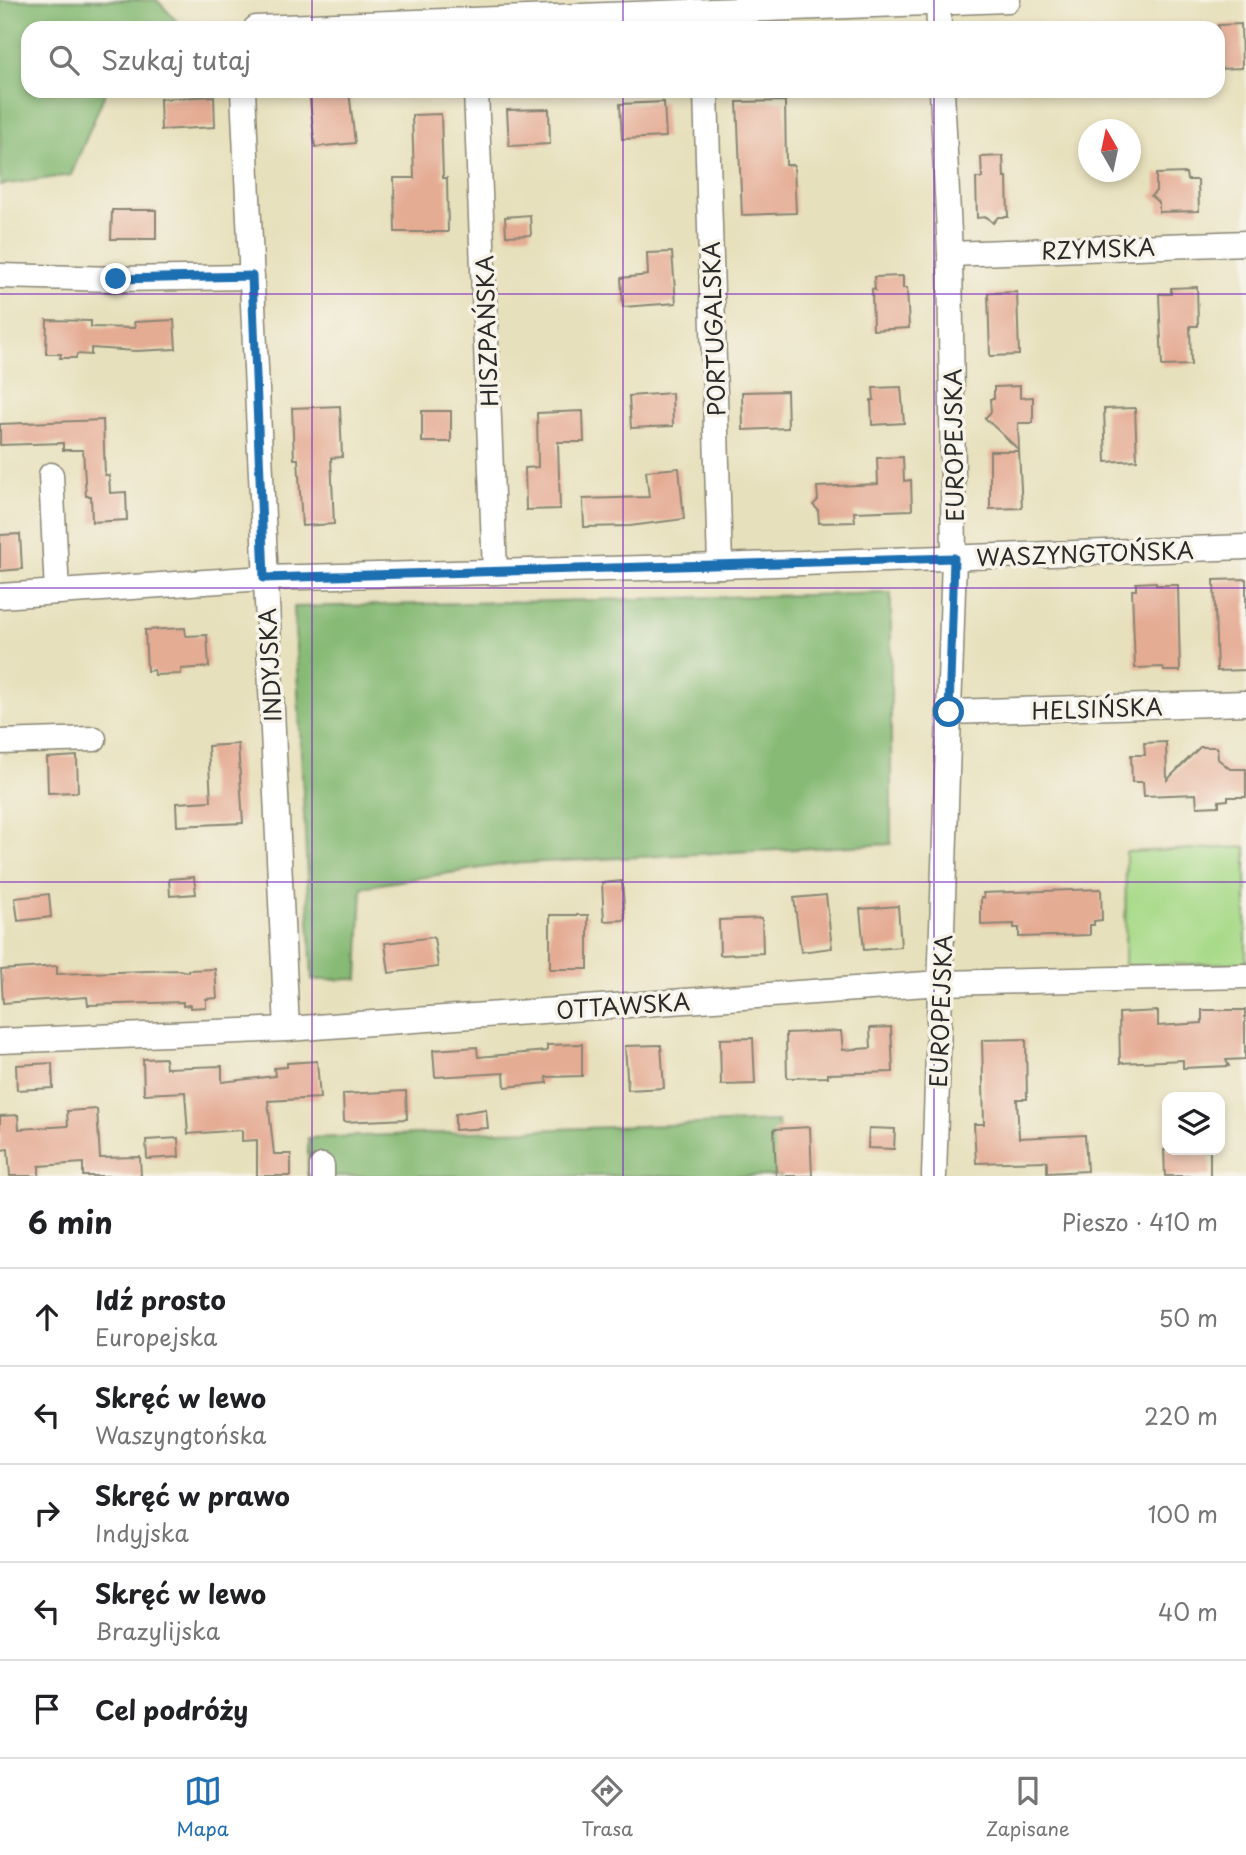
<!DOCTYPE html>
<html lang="pl">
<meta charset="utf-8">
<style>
:root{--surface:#fff;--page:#f2f2f2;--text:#202124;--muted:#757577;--line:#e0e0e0;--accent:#1f6fb2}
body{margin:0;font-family:"Playpen Sans",sans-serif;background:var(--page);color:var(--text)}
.controls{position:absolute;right:21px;bottom:21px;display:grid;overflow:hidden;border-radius:14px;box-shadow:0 4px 10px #0003}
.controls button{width:63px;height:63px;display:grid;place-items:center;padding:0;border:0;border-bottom:2px solid var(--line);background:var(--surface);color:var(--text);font:35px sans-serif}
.compass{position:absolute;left:1078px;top:119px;width:63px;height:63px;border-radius:50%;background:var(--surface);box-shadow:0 4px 10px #0003;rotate:351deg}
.stop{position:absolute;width:21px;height:21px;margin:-16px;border:5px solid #1f6fb2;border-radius:50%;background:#fff}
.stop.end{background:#1f6fb2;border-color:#fff;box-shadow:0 2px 7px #0008}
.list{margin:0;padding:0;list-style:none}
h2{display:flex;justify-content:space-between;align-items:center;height:91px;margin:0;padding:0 28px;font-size:30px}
h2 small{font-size:23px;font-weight:400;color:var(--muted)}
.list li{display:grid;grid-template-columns:46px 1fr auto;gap:21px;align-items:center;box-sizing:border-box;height:98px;padding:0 28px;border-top:2px solid var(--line)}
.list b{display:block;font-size:26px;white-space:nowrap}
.list p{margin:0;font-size:23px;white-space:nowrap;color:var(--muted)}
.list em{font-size:23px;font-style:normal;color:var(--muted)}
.icon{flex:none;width:38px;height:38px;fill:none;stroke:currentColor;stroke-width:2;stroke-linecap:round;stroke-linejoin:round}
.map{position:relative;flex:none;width:1246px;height:1176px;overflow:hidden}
.search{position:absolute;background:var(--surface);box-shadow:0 4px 10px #0003;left:21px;right:21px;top:21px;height:77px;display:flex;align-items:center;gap:18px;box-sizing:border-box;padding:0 24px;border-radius:21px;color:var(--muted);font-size:26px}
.sheet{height:581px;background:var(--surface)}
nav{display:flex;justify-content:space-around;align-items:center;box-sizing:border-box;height:98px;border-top:2px solid var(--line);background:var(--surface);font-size:19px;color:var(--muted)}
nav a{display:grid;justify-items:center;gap:4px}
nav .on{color:var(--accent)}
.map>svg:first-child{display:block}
.green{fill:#a8da89;stroke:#6a825a;stroke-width:2}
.forest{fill:#86ba75;stroke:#587250;stroke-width:2}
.building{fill:#e5ac94}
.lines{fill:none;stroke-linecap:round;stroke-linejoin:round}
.minor-casing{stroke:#898674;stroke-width:27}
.minor{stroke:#fff;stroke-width:24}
.route{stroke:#1f6fb2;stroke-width:9}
.grid{fill:none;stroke:#7b2cbf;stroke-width:2;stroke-opacity:0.55}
.labels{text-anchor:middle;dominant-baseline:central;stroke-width:7;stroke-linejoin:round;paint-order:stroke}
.street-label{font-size:23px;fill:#2b2b2b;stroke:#f7f3e8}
</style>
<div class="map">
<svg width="1246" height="1176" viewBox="0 0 1246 1176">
<rect width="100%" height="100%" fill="#f7f3e8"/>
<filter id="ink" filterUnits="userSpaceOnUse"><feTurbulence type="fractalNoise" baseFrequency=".0143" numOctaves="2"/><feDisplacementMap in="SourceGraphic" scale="14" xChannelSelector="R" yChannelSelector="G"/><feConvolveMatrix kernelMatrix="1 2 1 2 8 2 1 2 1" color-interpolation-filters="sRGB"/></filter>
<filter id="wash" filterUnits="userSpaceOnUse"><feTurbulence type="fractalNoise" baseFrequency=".00686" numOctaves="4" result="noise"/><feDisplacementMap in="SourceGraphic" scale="28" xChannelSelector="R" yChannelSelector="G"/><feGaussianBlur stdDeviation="1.57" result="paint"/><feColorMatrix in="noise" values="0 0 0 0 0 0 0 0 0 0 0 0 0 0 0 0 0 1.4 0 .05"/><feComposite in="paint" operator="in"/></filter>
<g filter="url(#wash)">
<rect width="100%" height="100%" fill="#e7e0bc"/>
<polygon class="green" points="1246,847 1246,963 1125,966 1126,852"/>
<g class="forest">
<polygon points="0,0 157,0 183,28 28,28 28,91 106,91 71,175 0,185"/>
<polygon points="891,593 891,844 506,864 362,887 358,979 312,980 294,607"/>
<polygon points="778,1121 781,1176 308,1176 308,1138"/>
</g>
<g id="blocks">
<g class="building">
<polygon points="1241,24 1242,68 1218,69 1218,25"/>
<polygon points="309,91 349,91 355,143 315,147"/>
<polygon points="214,96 215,127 161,130 160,99"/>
<polygon points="785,101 786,165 794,165 796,213 742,215 737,102"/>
<polygon points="664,102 666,137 622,139 620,104"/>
<polygon points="549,109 550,144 509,146 507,110"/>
<polygon points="441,114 443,178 447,178 448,232 395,232 394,178 414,178 412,115"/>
<polygon points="1003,156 1004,177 1007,177 1008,217 998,217 993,223 987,217 977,218 976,178 982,178 981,157"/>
<polygon points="1186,173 1187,180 1198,180 1199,211 1159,212 1159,203 1151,196 1156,191 1156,174"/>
<polygon points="112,210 156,210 156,239 111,239"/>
<polygon points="530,215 531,235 506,236 505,217"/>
<polygon points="672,252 676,303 623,307 621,278 648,275 647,253"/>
<polygon points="903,276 903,288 907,288 909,328 873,330 872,289 875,290 874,277"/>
<polygon points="1197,287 1198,326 1190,326 1191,365 1162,366 1159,294 1171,294 1171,288"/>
<polygon points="1017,292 1019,355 990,356 988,293"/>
<polygon points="47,320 91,321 91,327 135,328 134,322 174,320 176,349 136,351 91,348 91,355 77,354 76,358 60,358 61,354 46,354"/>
<polygon points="1020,386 1020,398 1033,397 1033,423 1018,423 1019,450 985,418 991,412 990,399 994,399 994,387"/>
<polygon points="901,387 904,423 872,425 871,400 874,400 873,388"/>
<polygon points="787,391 788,428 743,430 742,392"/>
<polygon points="672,393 673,426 631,428 629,396"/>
<polygon points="340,406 342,457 331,458 334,524 302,526 298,459 294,459 292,408"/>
<polygon points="1135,408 1137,460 1106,462 1104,409"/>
<rect x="422" y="411" width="29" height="31"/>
<polygon points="583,411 584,442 558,442 560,509 526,510 525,468 538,467 537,413"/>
<polygon points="103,420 105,475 109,475 110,493 126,492 127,520 92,522 91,496 86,496 83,450 63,450 63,443 0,445 0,424"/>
<polygon points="990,451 1019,451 1022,508 990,509"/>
<polygon points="903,457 904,481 911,480 912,510 854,512 855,522 819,523 818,510 813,505 818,500 817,487 878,484 877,458"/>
<polygon points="679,468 684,519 630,526 584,527 583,499 649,497 646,471"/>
<polygon points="20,534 22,569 0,571 0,535"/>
<polygon points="1246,579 1246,670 1217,671 1214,580"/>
<polygon points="1156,582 1156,585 1178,585 1180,671 1164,671 1163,667 1135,668 1132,590 1136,590 1136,583"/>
<polygon points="185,628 186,636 207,635 209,667 181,669 181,674 155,675 154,670 147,671 145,630"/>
<polygon points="1166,742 1167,780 1200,747 1217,747 1218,759 1230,769 1246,769 1246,797 1228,797 1228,800 1219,801 1219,806 1197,807 1196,794 1144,796 1143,782 1132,782 1131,755 1145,755 1144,743"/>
<polygon points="238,744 243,823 177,826 176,803 211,801 208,746"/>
<polygon points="77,756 78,792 48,793 47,758"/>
<polygon points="194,877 196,894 170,896 169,879"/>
<polygon points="622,881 625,920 604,921 602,883"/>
<polygon points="1101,889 1102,920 1094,921 1094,925 1090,925 1090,935 1019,937 1019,928 1014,928 1014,924 981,925 981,898 984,898 983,893"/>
<polygon points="49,894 51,917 18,921 15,898"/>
<polygon points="826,895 832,948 801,952 794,898"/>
<polygon points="898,906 901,947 864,950 860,909"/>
<rect x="550" y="915" width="38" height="54"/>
<polygon points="762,918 763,953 720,955 719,920"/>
<polygon points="434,937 438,967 389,973 385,943"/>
<polygon points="57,966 57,974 179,970 188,972 188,970 215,969 217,998 206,999 206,1007 190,1008 190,1005 183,1006 183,1002 88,1005 87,997 3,1003 1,970"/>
<polygon points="1202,1010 1245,1010 1245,1059 1226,1060 1229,1066 1183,1068 1183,1060 1120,1063 1119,1013 1158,1011 1158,1026 1202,1023"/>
<polygon points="891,1027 893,1072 828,1074 828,1077 787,1078 786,1033 841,1031 843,1050 871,1048 870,1028"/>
<polygon points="753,1038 755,1084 721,1085 720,1039"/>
<polygon points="1026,1039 1027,1099 1017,1099 1019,1138 1085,1135 1087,1171 1047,1173 1047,1161 976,1163 974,1124 984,1124 982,1040"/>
<polygon points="582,1044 582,1076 546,1077 547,1083 505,1087 504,1073 435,1077 433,1050 477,1047 478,1057 547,1051 547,1045"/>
<polygon points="661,1045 664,1088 628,1090 625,1046"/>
<polygon points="165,1058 166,1068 222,1066 222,1082 275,1076 274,1068 287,1067 287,1063 317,1061 320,1098 268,1101 274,1154 291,1154 291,1176 257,1176 257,1140 242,1141 242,1130 188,1134 185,1092 144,1094 143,1059"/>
<polygon points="52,1063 53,1088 17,1090 16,1065"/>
<polygon points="406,1091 407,1119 344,1122 343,1094"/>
<polygon points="97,1109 100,1158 140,1157 141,1176 83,1176 83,1163 39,1166 39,1176 10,1176 8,1149 0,1150 0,1116 18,1115 19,1129 68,1126 67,1111"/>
<polygon points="486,1109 488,1128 455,1130 455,1114"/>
<polygon points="810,1127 812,1176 776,1176 774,1129"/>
<polygon points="869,1128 895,1129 894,1149 868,1148"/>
<polygon points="178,1138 179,1157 147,1159 146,1140"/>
<polygon points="1164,1150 1210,1150 1210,1176 1165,1176"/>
</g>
</g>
</g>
<g filter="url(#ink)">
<use href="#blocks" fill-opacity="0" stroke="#898674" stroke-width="2"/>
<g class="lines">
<g class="minor-casing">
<g id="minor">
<polyline points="938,0 939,28"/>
<polyline points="256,28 1008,0"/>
<polyline points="243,91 287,1029"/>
<polyline points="476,91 495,572"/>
<polyline points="706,91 720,566"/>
<polyline points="950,254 1246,243"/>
<polyline points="0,276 116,279 252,277"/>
<polyline points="51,475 57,592"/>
<polyline points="0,596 264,578 720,566 1246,547"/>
<polyline points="949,712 1246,703"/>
<polyline points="0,742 94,739"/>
<polyline points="0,1041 287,1029 941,983 1246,976"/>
<polyline points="322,1166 322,1176"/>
<polyline points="934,1176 954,558 950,254 942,91"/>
</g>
</g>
<use href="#minor" class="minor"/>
</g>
</g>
<g class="lines" filter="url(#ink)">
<polyline class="route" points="116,279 252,276 264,578 954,558 949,712"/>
</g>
<path class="grid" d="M312,0V28M623,0V28M934,0V28M312,91V1176M623,91V1176M934,91V1176M0,294H1246M0,588H1246M0,882H1246"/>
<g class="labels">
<g class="street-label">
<text transform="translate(1098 248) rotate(-2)">RZYMSKA</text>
<text transform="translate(713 329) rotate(-92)">PORTUGALSKA</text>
<text transform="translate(486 331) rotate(-92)">HISZPAŃSKA</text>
<text transform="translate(953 445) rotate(-91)">EUROPEJSKA</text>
<text transform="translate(1085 553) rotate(-2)">WASZYNGTOŃSKA</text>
<text transform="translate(269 665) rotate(-93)">INDYJSKA</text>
<text transform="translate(1097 708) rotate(-2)">HELSIŃSKA</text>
<text transform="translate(623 1005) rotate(-4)">OTTAWSKA</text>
<text transform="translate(940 1011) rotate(-88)">EUROPEJSKA</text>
</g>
</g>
</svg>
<div class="controls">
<button><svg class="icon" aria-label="layers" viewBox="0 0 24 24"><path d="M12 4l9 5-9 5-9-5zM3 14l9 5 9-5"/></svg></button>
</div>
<svg class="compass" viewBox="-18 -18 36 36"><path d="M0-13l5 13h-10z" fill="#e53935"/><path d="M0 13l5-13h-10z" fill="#757577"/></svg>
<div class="stop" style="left:949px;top:712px"></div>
<div class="stop end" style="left:116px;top:279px"></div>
<div class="search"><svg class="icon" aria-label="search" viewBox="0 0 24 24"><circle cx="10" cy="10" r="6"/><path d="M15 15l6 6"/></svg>Szukaj tutaj</div>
</div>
<section class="sheet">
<h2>6 min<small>Pieszo · 410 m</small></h2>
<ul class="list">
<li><svg class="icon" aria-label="ahead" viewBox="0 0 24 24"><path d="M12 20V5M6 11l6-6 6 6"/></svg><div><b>Idź prosto</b><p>Europejska</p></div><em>50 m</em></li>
<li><svg class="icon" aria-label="left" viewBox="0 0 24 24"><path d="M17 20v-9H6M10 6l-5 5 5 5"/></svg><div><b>Skręć w lewo</b><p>Waszyngtońska</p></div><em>220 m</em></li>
<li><svg class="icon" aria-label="right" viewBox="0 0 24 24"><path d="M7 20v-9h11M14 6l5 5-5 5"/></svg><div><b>Skręć w prawo</b><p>Indyjska</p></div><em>100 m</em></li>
<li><svg class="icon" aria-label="left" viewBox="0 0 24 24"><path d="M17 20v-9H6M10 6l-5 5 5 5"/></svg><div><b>Skręć w lewo</b><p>Brazylijska</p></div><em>40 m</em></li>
<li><svg class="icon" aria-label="arrive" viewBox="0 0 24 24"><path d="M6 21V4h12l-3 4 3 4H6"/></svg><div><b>Cel podróży</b></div></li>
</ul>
</section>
<nav>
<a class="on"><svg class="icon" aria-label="map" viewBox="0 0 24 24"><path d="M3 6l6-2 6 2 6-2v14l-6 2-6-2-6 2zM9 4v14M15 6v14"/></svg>Mapa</a>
<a><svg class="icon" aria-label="directions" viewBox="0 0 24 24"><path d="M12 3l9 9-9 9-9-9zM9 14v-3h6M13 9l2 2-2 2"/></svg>Trasa</a>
<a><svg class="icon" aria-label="saved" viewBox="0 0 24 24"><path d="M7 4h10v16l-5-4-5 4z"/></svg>Zapisane</a>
</nav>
